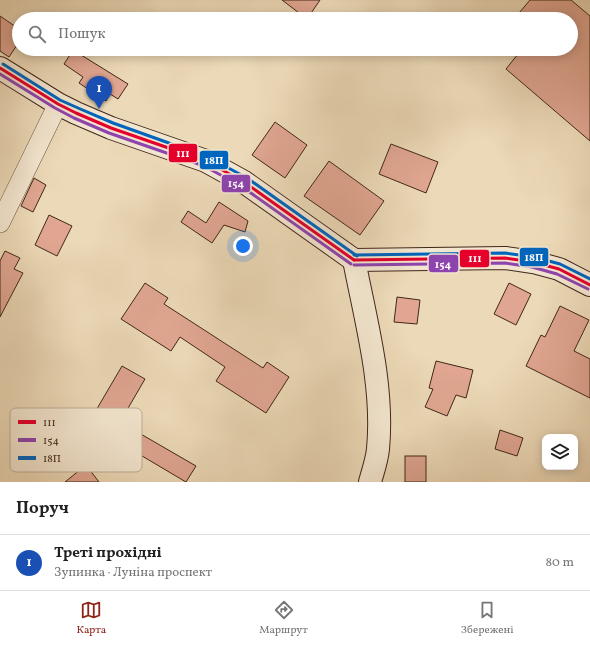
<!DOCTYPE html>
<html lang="uk">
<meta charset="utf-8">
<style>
:root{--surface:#fff;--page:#f2f2f2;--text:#222;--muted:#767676;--line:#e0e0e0;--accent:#8f2418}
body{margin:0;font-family:Vollkorn,serif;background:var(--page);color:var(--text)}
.controls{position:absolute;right:12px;bottom:12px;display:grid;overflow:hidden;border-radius:8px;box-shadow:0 2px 10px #0003}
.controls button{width:36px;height:36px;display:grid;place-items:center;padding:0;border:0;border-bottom:1px solid var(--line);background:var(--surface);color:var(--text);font:20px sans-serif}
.you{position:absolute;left:243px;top:246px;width:14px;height:14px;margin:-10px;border:3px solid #fff;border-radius:50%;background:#1a73e8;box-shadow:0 0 0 6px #1a73e833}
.badge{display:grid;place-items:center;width:26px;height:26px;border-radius:50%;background:var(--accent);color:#fff;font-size:13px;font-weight:700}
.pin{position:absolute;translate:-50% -33px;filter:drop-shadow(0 1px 2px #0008)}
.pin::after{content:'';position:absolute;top:21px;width:14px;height:12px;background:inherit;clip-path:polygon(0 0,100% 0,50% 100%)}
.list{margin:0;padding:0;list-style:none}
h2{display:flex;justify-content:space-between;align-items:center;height:52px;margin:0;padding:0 16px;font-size:17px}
h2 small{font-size:13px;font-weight:400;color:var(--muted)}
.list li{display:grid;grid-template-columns:26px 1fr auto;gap:12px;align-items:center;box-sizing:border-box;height:56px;padding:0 16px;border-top:1px solid var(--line)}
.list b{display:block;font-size:15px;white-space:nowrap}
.list p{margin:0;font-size:13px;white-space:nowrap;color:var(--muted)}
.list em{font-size:13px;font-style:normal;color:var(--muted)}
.icon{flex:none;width:22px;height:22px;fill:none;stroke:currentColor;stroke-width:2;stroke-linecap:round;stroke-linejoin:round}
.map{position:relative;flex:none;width:590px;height:482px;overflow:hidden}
.search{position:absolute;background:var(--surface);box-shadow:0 2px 10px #0003;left:12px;right:12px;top:12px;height:44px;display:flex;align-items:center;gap:10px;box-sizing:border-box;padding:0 14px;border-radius:22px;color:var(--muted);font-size:15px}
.sheet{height:108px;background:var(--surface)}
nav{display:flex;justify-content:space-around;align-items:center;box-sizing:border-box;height:56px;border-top:1px solid var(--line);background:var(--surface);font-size:11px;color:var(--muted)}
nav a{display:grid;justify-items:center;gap:2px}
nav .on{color:var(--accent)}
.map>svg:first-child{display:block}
.building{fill:#e0a691;stroke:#41271a}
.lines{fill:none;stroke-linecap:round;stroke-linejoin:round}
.street-casing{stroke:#6c5441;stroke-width:20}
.secondary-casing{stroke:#41271a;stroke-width:24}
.street{stroke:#f3e6d0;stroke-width:19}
.secondary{stroke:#f3e6d0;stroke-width:22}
.bus-1-casing{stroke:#f3e6d0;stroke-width:6}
.bus-2-casing{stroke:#f3e6d0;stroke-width:6}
.bus-3-casing{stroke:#f3e6d0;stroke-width:6}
.bus-1{stroke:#e4002b;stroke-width:3}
.bus-2{stroke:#8e44ad;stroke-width:3}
.bus-3{stroke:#0065bd;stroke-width:3}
.key{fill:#f3e6d0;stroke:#bead99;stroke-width:1}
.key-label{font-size:11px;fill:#41271a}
.line-badge{stroke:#f3e6d0;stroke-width:1.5}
.badge-label{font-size:11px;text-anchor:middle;font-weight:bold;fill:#fff}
</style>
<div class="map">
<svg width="590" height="482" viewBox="0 0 590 482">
<rect width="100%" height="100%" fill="#ecd9b7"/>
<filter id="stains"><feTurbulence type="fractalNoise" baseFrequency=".005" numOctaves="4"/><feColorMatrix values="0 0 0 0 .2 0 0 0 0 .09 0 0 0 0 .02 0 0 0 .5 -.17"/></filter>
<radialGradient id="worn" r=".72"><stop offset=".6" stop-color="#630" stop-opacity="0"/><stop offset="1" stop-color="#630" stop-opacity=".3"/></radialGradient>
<g class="building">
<polygon points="282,0 320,0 307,19"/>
<polygon points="530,0 571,0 590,16 590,141 506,69 522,49 571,49 571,19 514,19"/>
<polygon points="0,16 19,29 19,42 9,57 0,51"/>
<polygon points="73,50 128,84 118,99 110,94 106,101 79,83 83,77 64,64"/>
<polygon points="275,122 307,145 285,178 252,155"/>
<polygon points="391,144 438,162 426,193 379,174"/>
<polygon points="329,161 384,201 360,235 304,196"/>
<polygon points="34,178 46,185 33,212 21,206"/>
<polygon points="219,202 248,221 245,232 224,225 212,243 181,222 188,211 206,223"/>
<polygon points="49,215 72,226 57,256 35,245"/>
<polygon points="5,251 20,258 14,269 23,273 0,317 0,261"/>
<polygon points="145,283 168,298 164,304 263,368 267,362 289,377 266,413 216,381 225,367 180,337 171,351 121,319"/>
<polygon points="509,283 531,294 516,325 494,314"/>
<polygon points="397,297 420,300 417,324 394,322"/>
<polygon points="560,306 589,320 574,351 590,359 590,398 526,366 541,335 545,337"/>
<polygon points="436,361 473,370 466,398 456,395 447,416 425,407 433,389 429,388"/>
<polygon points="122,366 145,379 120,422 196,466 186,482 88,424"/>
<polygon points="500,430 523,438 517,456 495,449"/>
<rect x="405" y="456" width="21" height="26"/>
<polygon points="86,465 99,482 65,482"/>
</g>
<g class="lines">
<g class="street-casing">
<polyline id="street" points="0,223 58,104"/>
</g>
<g class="secondary-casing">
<g id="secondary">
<polyline points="0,68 58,104 76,113 111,128 206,161 244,182 354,260"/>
<polyline points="354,260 505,258 533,262 559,269 590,285"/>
<path d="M354,260C366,322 384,386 378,449C377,460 373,471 370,482"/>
</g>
</g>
<use href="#street" class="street"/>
<use href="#secondary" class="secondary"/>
<g class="bus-1-casing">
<g id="bus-1">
<polyline points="0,68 58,104 76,113 111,128 206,161 244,182 354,260"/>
<polyline points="354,260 505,258 533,262 559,269 590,285"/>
</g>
</g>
<g class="bus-2-casing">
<g id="bus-2">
<polyline points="0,74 55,108 74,118 109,133 204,166 241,186 351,264"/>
<polyline points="354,265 505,263 532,267 557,274 588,289"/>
</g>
</g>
<g class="bus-3-casing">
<g id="bus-3">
<polyline points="3,64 60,100 78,108 113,123 208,157 247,178 357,256"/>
<polyline points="354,255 505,253 534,257 560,264 590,279"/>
</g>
</g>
<use href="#bus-1" class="bus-1"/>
<use href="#bus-2" class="bus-2"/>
<use href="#bus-3" class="bus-3"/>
</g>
<rect x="10" y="408" width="132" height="64" rx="6" class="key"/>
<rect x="18" y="420" width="18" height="4" fill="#e4002b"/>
<rect x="18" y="438" width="18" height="4" fill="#8e44ad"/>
<rect x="18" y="456" width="18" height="4" fill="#0065bd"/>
<g class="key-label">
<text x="43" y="426">111</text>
<text x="43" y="444">154</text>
<text x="43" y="462">18П</text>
</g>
<g class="line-badge">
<rect x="168" y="143" width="30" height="20" rx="4" fill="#e4002b"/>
<rect x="199" y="150" width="30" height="20" rx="4" fill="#0065bd"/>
<rect x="221" y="174" width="30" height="19" rx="4" fill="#8e44ad"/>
<rect x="519" y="247" width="30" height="20" rx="4" fill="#0065bd"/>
<rect x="459" y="249" width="31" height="19" rx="4" fill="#e4002b"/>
<rect x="428" y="254" width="31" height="19" rx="4" fill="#8e44ad"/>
</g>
<g class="badge-label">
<text x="183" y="157">111</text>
<text x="214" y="164">18П</text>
<text x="236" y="187">154</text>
<text x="534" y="261">18П</text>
<text x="475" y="262">111</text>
<text x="443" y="268">154</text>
</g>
<rect width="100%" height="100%" filter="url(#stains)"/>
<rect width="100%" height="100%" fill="url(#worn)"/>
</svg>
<div class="controls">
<button><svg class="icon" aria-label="layers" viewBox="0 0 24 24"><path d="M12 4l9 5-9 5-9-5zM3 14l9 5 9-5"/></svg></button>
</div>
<div class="you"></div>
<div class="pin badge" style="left:99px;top:109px;background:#1a4fb4">1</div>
<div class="search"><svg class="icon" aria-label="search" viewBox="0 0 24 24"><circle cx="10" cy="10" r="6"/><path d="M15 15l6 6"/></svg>Пошук</div>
</div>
<section class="sheet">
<h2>Поруч<small></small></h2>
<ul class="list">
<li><span class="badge" style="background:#1a4fb4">1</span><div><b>Треті прохідні</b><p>Зупинка · Луніна проспект</p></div><em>80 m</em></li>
</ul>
</section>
<nav>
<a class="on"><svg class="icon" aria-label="map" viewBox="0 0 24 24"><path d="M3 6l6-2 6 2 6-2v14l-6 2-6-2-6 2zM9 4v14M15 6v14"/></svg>Карта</a>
<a><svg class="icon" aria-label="directions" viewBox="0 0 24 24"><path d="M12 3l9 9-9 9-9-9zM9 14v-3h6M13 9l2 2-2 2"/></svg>Маршрут</a>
<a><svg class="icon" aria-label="saved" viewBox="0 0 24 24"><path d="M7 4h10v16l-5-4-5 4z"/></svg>Збережені</a>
</nav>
